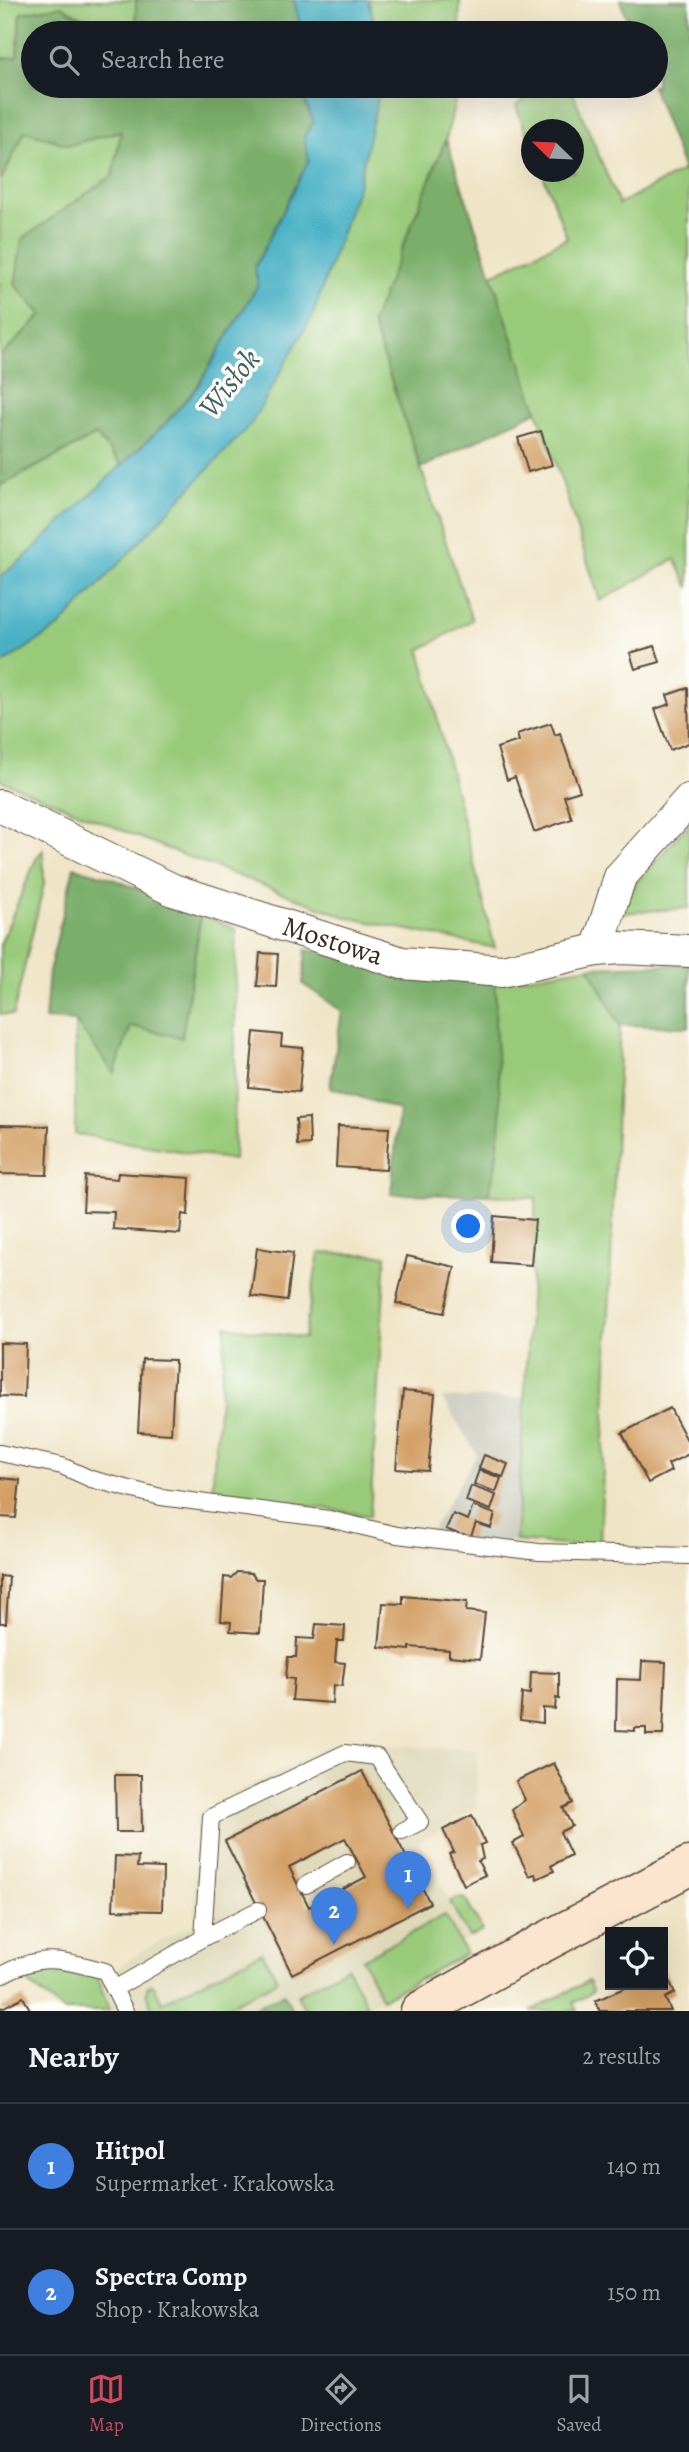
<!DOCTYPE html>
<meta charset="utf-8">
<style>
:root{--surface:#171b24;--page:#242831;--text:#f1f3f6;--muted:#9ea1a6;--line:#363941;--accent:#d1495b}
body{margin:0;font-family:Alegreya,serif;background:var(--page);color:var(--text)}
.controls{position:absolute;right:21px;bottom:21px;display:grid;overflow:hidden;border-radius:0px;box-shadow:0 7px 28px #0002}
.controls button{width:63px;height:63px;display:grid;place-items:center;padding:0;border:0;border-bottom:2px solid var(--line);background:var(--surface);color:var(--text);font:35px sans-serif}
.compass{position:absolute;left:521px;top:119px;width:63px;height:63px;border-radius:50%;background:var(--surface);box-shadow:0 7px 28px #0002;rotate:293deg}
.you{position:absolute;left:469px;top:1227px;width:24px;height:24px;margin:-18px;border:5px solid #fff;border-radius:50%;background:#1a73e8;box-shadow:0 0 0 10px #1a73e833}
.badge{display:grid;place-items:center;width:46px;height:46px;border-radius:50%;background:var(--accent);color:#fff;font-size:23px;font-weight:700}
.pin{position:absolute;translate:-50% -58px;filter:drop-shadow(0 2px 4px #0008)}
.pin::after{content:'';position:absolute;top:37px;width:24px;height:21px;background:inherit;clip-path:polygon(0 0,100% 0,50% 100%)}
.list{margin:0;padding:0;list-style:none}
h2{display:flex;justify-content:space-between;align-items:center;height:91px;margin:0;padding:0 28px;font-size:30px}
h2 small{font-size:23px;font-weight:400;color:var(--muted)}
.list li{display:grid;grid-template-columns:46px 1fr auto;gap:21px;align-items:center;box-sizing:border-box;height:126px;padding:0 28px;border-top:2px solid var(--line)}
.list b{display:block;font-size:26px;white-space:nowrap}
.list p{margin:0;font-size:23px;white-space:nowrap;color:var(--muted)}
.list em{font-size:23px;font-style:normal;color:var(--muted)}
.icon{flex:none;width:38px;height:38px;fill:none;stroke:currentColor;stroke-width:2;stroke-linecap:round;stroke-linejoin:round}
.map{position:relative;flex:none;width:689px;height:2011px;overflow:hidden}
.search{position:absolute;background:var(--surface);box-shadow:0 7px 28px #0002;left:21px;right:21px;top:21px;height:77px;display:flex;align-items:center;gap:18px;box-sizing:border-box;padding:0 24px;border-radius:38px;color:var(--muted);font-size:26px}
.sheet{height:343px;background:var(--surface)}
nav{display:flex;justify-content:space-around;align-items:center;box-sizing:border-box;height:98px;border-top:2px solid var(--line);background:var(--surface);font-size:19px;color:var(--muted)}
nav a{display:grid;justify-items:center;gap:4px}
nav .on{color:var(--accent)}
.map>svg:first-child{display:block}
.built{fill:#ded8b7}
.industrial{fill:#c5c5b8}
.green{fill:#99ca7a;stroke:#6a7a4c;stroke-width:2}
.forest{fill:#7aae6a;stroke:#5a6c44;stroke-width:2}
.water{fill:#46b0c5;stroke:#406d72;stroke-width:2}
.building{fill:#d29e63;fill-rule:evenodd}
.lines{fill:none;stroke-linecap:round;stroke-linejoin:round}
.service-casing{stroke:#564637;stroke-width:18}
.minor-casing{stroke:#564637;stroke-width:34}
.secondary-casing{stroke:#564637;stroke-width:41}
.service{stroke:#fff;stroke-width:16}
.minor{stroke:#fff;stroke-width:32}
.secondary{stroke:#fbe5cf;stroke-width:38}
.labels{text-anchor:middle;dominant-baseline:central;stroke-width:7;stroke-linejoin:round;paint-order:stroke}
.street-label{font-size:28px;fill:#3b2a1e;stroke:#fdfcf7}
.water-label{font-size:30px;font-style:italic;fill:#3f6061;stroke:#fdfcf7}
</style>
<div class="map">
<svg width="689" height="2011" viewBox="0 0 689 2011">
<rect width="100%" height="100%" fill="#fdfcf7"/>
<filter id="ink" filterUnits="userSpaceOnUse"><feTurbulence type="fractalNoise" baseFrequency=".0143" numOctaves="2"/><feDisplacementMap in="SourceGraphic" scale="14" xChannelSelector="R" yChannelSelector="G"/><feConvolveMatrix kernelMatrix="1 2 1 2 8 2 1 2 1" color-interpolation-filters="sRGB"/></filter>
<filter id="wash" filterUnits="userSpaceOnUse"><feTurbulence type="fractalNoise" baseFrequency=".00686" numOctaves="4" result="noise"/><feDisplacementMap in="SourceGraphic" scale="28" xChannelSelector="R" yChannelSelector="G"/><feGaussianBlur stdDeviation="1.57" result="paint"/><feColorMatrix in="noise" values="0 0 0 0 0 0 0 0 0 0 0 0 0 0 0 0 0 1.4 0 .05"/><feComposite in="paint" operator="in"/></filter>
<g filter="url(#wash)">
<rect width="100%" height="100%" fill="#efe4c6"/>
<polygon class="built" points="335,1742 478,1750 476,1807 419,1842 450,1901 457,1898 465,1899 483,1931 460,1943 445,1916 362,1959 382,1999 367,2005 347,1968 298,1996 306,2011 292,2011 284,1993 249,2011 109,2011 100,1980 140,1952 195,1923 195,1814"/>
<polygon class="industrial" points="442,1398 522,1398 516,1541 424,1543 477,1454"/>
<g class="green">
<polygon points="0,0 136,0 136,33 110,33 61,6 21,13 17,57 0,59"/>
<polygon points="368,0 460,0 459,33 377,33"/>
<polygon points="379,86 459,86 446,139 372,323 472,620 420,650 495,948 346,917 175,852 0,780 0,665 59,627 312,317 358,186"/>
<polygon points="543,86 570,86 619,204 684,170 689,184 689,588 675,559 600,601 563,485 490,276 567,238 542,172 574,172 574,130 532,130 531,145 516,106"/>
<polygon points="25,131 69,145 121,131 114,175 22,239 42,315 0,357 0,182"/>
<polygon points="97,435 122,465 24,558 0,577 0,486"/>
<polygon points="689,824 689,908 620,913 636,883"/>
<polygon points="43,850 44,884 13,1015 0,1014 0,945 37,857"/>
<polygon points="201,914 236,929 234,1160 75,1134 75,1021 115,1072 131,1026"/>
<polygon points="589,967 620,1025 600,1548 516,1541 536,1198 488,1195 495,1169 501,1118 495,1023 496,982"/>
<polygon points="319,1253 386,1255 370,1516 212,1490 226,1326 304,1338"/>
<polygon points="457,1898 465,1899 483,1931 469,1937 450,1902"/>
<polygon points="445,1915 466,1954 382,1999 362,1959"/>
<polygon points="262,1952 278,1980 275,1982 219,2011 153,2011 146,1992 148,1986 153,1984 162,2002"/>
<polygon points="40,1966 97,1975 109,2011 63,2011 20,1976"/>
<polygon points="347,1967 367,2005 356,2011 306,2011 297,1995"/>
<polygon points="588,1981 593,1992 573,2003 577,2011 531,2011"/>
</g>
<g class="forest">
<polygon points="136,0 294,0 302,33 136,33"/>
<polygon points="620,0 689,0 689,184 652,86 656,86 656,33 632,33"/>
<polygon points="61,6 110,33 33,33 33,86 315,86 316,88 305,103 314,122 304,136 309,160 255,267 258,285 197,387 165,424 122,465 96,435 0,486 0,357 42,315 15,285 22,239 113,175 121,131 69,145 25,131 0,182 0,59 17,57 21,13"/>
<polygon points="446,139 537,411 421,468 372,323"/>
<polygon points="74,867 108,877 201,914 182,1038 131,1026 114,1073 75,1021 45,1019 49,972"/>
<polygon points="306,950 496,982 495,1023 501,1118 495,1169 488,1195 391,1194 399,1110 330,1087 342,1011 303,984"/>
<polygon points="689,964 689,1027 620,1025 589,967"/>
<polygon points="284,1993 292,2011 249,2011"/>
</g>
<g class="water">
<polygon points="294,0 368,0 377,33 302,33"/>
<polygon points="315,86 379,86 379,92 358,186 312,317 251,424 59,627 0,665 0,577 24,558 165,424 197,388 258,285 255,267 309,160 304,136 314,122 305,103 316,88"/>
</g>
<g id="blocks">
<g class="building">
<polygon points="541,431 552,465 528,472 518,438"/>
<polygon points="655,646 660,662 635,669 630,653"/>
<polygon points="688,688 689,743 670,750 655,709 670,704 667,695"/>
<polygon points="551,723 555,735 560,733 580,791 564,796 572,819 534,832 515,777 507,780 497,748 519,741 517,734"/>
<polygon points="260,953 278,954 276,987 257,986"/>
<polygon points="254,1032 282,1035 281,1046 303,1048 299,1092 249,1087"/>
<polygon points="309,1118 310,1144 297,1145 296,1119"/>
<polygon points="0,1125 49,1126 47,1175 0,1174"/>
<polygon points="338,1126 389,1128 386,1170 336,1167"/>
<polygon points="118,1173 190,1178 188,1215 182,1214 180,1234 113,1229 114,1212 83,1211 85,1176 117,1179"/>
<polygon points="494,1216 535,1220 531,1265 491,1262"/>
<polygon points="257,1248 293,1253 287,1301 251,1296"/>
<polygon points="407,1256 455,1267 444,1313 396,1303"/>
<polygon points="0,1343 26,1344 24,1397 0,1396"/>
<polygon points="142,1359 175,1360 171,1434 138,1432"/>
<polygon points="403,1391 435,1394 428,1471 396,1469"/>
<polygon points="670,1408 689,1444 689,1454 668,1464 671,1471 648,1483 622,1433"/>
<polygon points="484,1455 508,1464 503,1477 479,1468"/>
<polygon points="479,1470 501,1478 496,1492 474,1484"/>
<polygon points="0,1478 20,1480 16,1518 0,1517"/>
<polygon points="471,1486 496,1495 491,1510 466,1501"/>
<polygon points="473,1506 495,1514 491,1528 476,1523 470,1539 446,1529 453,1514 468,1520"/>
<polygon points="237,1572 251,1573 256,1579 263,1579 260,1633 230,1631 231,1622 221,1621 224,1577 231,1578"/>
<polygon points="0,1576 9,1577 6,1623 0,1623"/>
<polygon points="403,1596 467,1602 466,1611 485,1613 480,1659 449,1656 449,1650 410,1647 410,1650 379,1647 383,1603 403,1604"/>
<polygon points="316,1624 345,1626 344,1641 337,1641 335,1662 345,1663 342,1686 333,1685 332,1703 292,1700 294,1679 286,1678 288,1657 296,1657 297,1638 314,1639"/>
<polygon points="642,1661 666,1662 663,1735 646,1735 646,1728 635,1728 635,1731 616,1730 617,1679 641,1680"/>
<polygon points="531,1672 559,1673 559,1699 556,1698 555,1709 543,1708 543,1723 520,1720 522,1693 530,1694"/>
<polygon points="554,1763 573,1803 563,1808 572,1826 560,1832 571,1855 551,1866 554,1871 537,1879 535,1874 529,1876 513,1843 524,1837 512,1810 525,1800 516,1781"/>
<path d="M362,1771L430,1903L292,1974L225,1841ZM345,1838L366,1877L309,1907L289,1867Z"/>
<polygon points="115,1775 141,1775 142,1832 116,1832"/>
<polygon points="472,1815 485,1843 480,1845 483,1859 478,1861 485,1875 464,1885 449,1854 454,1852 443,1830"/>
<polygon points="115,1856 138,1857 137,1867 163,1868 162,1911 113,1910"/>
<polygon points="663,1967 675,1993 665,1998 671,2011 600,2011 595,2001 631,1985 663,1985"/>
<polygon points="23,1997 31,2011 0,2011 0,2009"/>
</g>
</g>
</g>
<g filter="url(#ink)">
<use href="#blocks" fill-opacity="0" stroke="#564637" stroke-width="2"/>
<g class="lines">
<g class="service-casing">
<g id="service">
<polyline points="0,1453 62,1466 91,1479 161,1497 329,1519 397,1535 539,1552 689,1556"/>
<polyline points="306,1885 347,1862"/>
<polyline points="203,1938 211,1817 345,1753 377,1757 420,1822 402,1831"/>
<path d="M0,1976C41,1952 62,1960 105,1971L125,2011"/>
<polyline points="114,1989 203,1938 258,1910"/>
</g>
</g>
<g class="minor-casing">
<g id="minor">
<path id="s1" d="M0,806L173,890L402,963L502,971L597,950L620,948L689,951"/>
<polyline points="597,950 620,877 689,800"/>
</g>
</g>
<g class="secondary-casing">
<polyline id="secondary" points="420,2011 537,1946 689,1866"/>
</g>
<use href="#service" class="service"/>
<use href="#minor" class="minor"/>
<use href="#secondary" class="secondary"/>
</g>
</g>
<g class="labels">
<g class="street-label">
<text stroke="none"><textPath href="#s1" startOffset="360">Mostowa</textPath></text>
</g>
<g class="water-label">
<text transform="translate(229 383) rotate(-51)">Wisłok</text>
</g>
</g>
</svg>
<div class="controls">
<button><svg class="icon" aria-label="locate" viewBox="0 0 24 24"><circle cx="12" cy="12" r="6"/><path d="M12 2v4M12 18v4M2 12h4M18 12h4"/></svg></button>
</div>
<svg class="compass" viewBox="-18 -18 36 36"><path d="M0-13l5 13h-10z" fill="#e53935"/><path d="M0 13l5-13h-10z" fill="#9ea1a6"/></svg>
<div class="you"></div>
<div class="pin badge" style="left:408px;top:1909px;background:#3f7fe0">1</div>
<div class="pin badge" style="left:334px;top:1945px;background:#3f7fe0">2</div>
<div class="search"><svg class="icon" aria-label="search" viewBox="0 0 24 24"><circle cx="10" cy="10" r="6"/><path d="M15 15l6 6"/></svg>Search here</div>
</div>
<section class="sheet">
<h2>Nearby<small>2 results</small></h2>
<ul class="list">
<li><span class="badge" style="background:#3f7fe0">1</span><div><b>Hitpol</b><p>Supermarket · Krakowska</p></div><em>140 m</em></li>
<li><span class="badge" style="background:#3f7fe0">2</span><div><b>Spectra Comp</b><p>Shop · Krakowska</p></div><em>150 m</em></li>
</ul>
</section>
<nav>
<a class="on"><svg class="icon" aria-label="map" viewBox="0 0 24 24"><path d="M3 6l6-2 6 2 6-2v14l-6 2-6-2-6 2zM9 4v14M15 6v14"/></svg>Map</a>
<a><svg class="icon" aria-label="directions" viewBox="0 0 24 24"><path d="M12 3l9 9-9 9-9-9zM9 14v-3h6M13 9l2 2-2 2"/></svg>Directions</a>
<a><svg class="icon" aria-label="saved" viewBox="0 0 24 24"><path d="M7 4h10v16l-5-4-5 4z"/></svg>Saved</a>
</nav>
